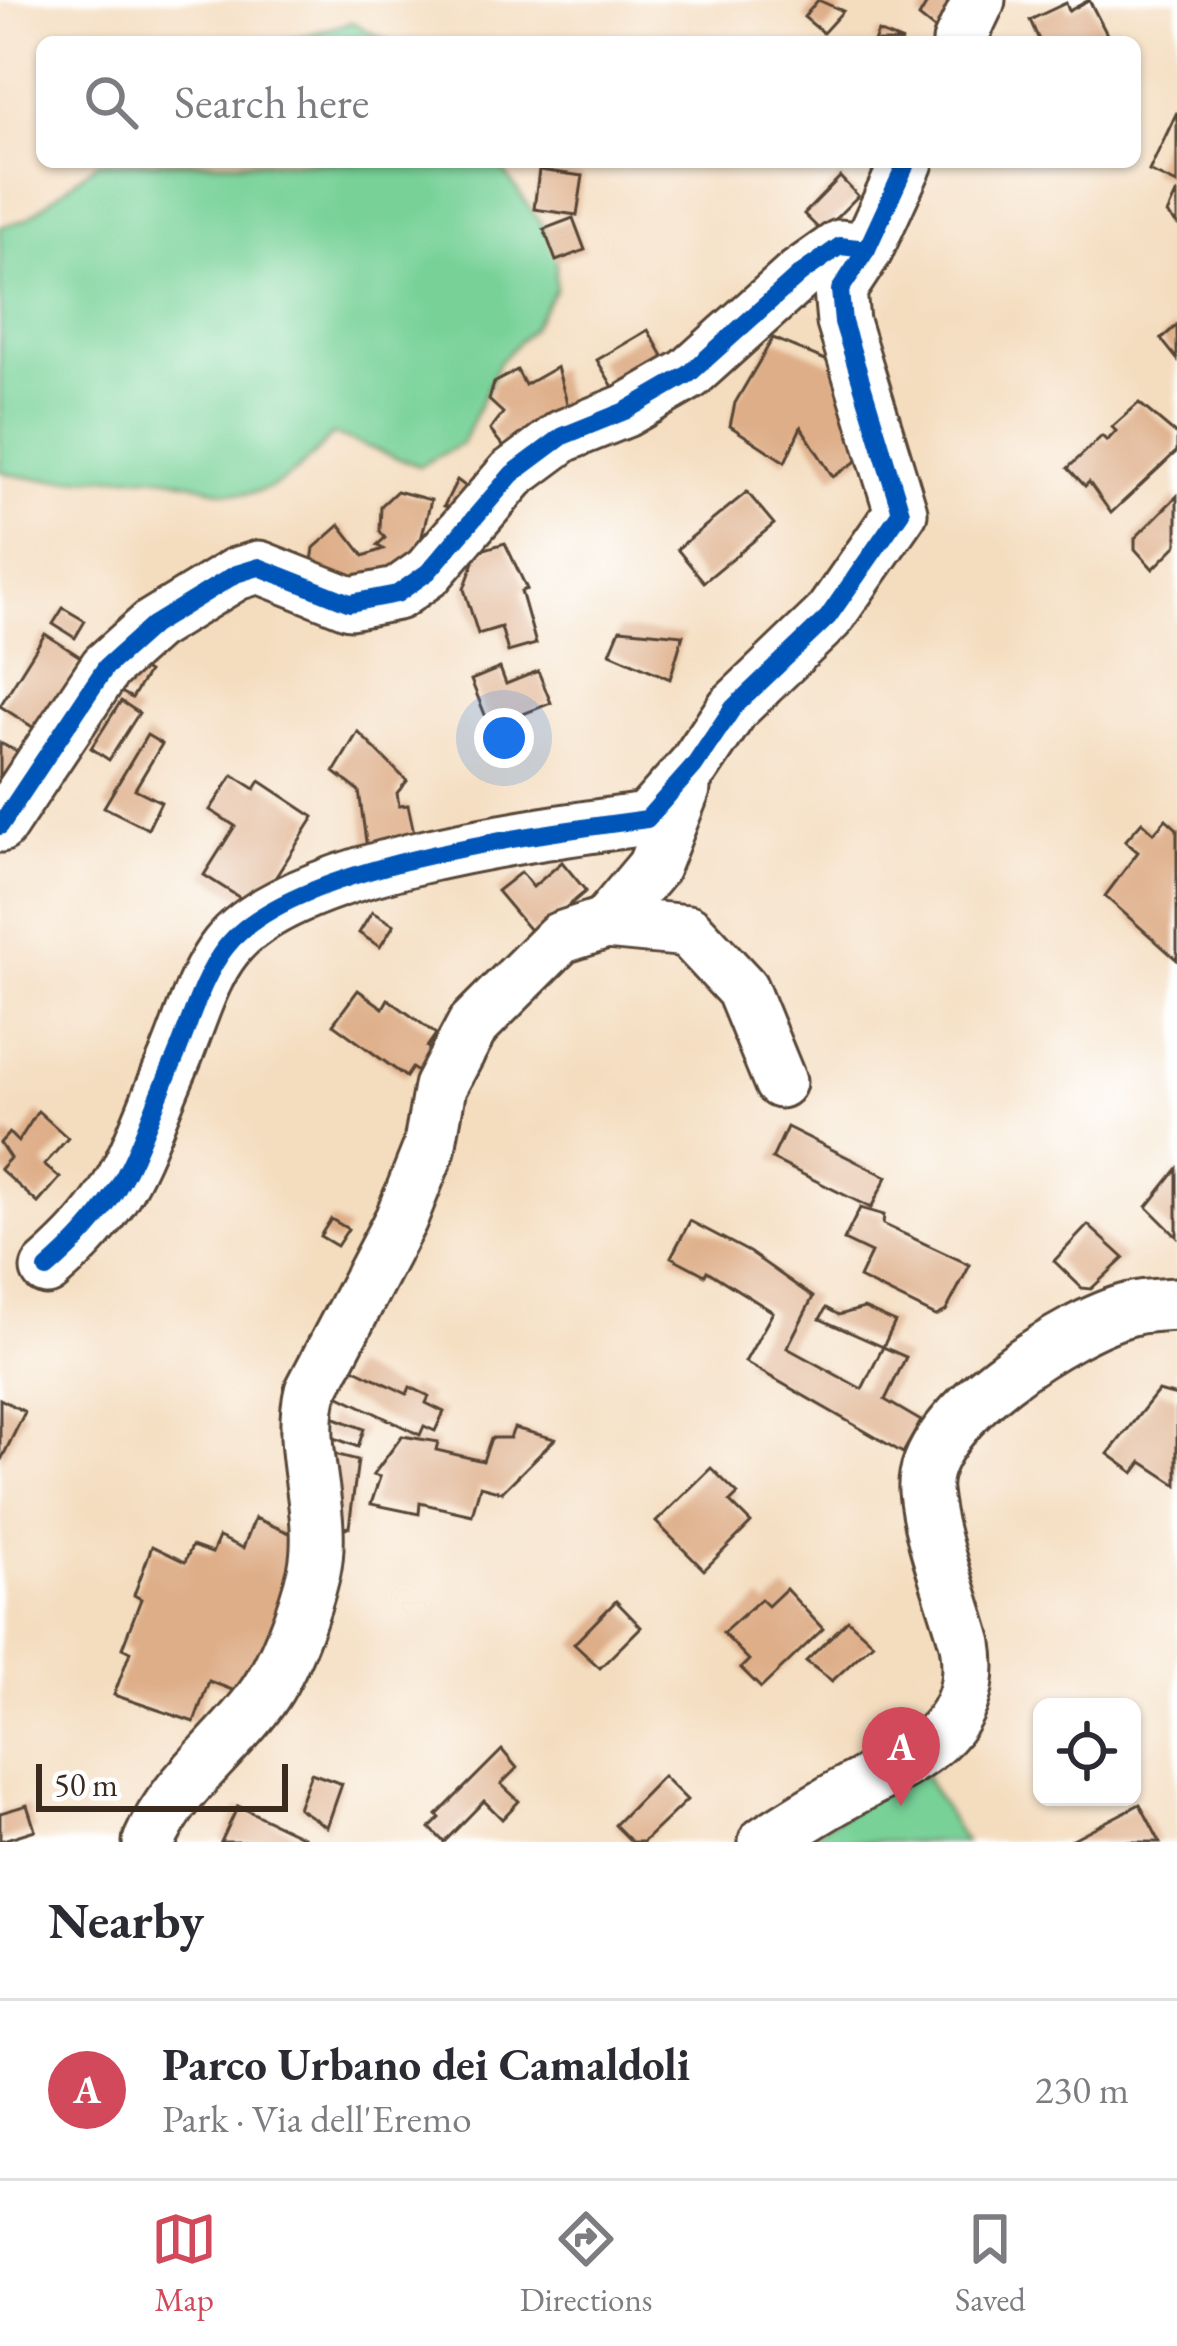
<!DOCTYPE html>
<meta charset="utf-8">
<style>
:root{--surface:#fff;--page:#f7f7f7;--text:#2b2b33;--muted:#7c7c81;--line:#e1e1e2;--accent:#d1495b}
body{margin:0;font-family:"EB Garamond",serif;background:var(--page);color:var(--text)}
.controls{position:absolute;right:36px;bottom:36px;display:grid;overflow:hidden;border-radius:18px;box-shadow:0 3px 9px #0004}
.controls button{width:108px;height:108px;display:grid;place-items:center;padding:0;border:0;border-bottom:3px solid var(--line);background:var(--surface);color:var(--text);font:60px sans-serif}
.scale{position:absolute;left:36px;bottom:30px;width:252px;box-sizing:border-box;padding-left:12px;border:6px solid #3b2a1e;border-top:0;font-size:33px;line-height:42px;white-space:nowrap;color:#3b2a1e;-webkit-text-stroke:9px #fff;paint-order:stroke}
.you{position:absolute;left:504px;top:738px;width:42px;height:42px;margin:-30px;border:9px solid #fff;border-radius:50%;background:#1a73e8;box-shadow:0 0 0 18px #1a73e833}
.badge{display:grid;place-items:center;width:78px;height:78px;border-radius:50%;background:var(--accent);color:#fff;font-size:39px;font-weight:700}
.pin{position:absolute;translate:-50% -99px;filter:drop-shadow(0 3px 6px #0008)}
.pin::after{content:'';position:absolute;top:63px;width:42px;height:36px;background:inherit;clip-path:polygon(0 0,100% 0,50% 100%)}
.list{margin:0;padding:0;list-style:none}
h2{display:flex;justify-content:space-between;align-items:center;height:156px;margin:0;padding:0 48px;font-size:51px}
h2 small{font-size:39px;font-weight:400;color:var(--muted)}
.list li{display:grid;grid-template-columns:78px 1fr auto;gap:36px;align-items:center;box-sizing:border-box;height:180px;padding:0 48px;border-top:3px solid var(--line)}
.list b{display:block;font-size:45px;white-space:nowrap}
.list p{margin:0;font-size:39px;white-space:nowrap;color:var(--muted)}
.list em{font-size:39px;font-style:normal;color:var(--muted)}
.icon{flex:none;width:66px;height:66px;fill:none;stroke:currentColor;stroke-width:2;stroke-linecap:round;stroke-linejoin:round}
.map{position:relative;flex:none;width:1177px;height:1842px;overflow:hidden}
.search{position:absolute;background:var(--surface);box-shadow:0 3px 9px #0004;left:36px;right:36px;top:36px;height:132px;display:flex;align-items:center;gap:30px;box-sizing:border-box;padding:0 42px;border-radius:18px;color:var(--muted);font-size:45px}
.sheet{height:336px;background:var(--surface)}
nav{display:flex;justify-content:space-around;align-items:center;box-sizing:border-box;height:168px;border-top:3px solid var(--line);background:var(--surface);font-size:33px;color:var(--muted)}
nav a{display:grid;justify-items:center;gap:6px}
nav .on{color:var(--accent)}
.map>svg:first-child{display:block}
.green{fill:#78d298;stroke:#5a7e5b;stroke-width:3}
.building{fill:#deae88}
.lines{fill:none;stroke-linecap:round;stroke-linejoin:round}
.minor-casing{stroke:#574536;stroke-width:57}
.minor{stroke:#fff;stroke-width:51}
.cycleway-casing{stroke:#fff;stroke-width:26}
.cycleway{stroke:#0057b8;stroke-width:18}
</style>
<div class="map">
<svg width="1177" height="1842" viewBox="0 0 1177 1842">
<rect width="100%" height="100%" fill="#fff"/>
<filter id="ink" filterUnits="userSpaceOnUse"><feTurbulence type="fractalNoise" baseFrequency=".00833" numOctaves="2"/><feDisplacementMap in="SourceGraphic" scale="24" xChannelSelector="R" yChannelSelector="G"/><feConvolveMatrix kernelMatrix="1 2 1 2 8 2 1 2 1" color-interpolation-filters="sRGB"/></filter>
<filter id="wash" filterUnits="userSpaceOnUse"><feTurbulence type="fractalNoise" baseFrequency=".004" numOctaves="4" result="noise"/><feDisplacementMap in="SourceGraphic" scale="48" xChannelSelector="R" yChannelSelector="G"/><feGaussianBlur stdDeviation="2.7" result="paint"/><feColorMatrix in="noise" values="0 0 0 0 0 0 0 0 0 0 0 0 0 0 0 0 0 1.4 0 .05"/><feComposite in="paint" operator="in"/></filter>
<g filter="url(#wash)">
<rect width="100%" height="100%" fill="#f4ddbf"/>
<g class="green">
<polygon points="352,22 389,42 282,42"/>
<path d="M98,162H490L503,170L556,245V289L531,329L499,362L462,444L419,466L333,434C313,455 290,483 260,491C228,500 198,482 168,478C111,470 57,490 0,471V227L27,219Z"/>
<polygon points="921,1770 965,1842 798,1842"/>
</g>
<g id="blocks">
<g class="building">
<polygon points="818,0 843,11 823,33 804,17"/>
<polygon points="929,0 968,0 948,40 919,17"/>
<polygon points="1089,0 1111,42 1040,42 1030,20 1066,3 1069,11"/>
<polygon points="878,32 903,42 874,42"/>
<polygon points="1177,112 1177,184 1149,171"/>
<polygon points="539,170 583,176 577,215 534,209"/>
<polygon points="840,177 858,196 822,232 804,214"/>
<polygon points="1177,192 1177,224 1167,214"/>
<polygon points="573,218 585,250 556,261 544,229"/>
<polygon points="1177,325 1177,359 1161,339"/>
<polygon points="648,330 673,373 622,402 597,360"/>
<polygon points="773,338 835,364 864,456 833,477 801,427 785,462 730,426 735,403"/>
<polygon points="557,367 572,421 511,456 490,430 503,413 489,400 494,383 517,370 525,385"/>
<polygon points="1139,403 1177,435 1177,451 1111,513 1089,482 1085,486 1068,468 1102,436 1107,441 1116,431 1112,427"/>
<polygon points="457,480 480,497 467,515 444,506"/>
<polygon points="397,491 431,500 416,559 395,580 309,582 314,548 340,525 364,556 383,549 377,545 385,538 380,531 381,506"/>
<polygon points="747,492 774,524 704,582 677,549"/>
<polygon points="1177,496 1177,545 1153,569 1135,549 1135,538"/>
<polygon points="505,543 527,589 521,591 536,644 508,652 501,627 478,634 464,589 478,551"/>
<polygon points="63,608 85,621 75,638 53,624"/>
<polygon points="620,629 683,635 670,679 610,653"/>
<polygon points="45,634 82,658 42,733 0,706"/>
<polygon points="130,661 148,672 132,698 114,688"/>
<polygon points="500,668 506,684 538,671 551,703 490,727 471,680"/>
<polygon points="121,701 139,713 109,760 91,748"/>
<polygon points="358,732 407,781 397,793 399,806 408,805 419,856 369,863 359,791 334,772"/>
<polygon points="147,735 162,744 135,789 161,802 148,829 104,807"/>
<polygon points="0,743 29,757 0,785"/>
<polygon points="233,775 255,789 260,781 314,817 256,908 204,875 235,826 210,810"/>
<polygon points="1166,819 1177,829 1177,960 1105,896 1138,852 1125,841 1142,822 1154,833"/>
<polygon points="562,862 586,891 534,935 497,891 521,872 533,887"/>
<polygon points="372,912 394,925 380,947 359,933"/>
<polygon points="358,990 383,1008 388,999 436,1034 427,1047 441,1057 426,1078 412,1068 406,1077 333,1024"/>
<polygon points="38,1111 68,1138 44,1165 60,1178 38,1203 0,1169 10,1158 0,1143 9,1133 18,1142"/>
<polygon points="787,1127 887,1177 871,1208 772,1159"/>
<polygon points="1177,1169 1177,1237 1147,1207"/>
<polygon points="860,1208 884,1215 883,1224 970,1265 946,1311 936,1316 859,1278 871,1253 844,1240"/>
<polygon points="331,1219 348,1229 337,1246 320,1236"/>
<polygon points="690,1221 749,1252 813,1297 787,1348 862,1389 883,1347 820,1319 826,1308 839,1315 864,1308 895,1322 883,1347 906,1357 885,1400 921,1421 903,1453 745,1362 773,1312 707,1271 705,1275 671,1257"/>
<polygon points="1088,1225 1124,1258 1091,1289 1082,1288 1054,1261"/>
<polygon points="351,1367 407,1394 410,1387 429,1396 426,1403 444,1412 435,1431 424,1426 420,1435 338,1395"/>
<polygon points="1158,1391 1177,1396 1177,1485 1142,1462 1134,1473 1108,1454"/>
<polygon points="0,1399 25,1412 0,1462"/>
<polygon points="330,1416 364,1429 358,1447 324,1434"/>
<polygon points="514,1428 555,1439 502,1492 480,1486 472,1515 420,1503 419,1514 371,1504 380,1477 373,1475 402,1436 438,1442 436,1450 483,1461 491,1438 510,1438"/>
<polygon points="323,1451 358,1460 349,1527 337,1530"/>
<polygon points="711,1468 738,1494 730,1502 751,1523 704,1570 656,1522"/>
<polygon points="255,1518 306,1540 256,1699 209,1681 194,1722 114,1695 130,1652 122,1648 141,1599 134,1595 152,1546 185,1562 192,1546 212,1553 219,1537 243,1548"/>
<polygon points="786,1589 823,1629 761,1688 741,1668 749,1660 723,1633 761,1599 768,1606"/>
<polygon points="616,1601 641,1627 600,1668 574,1644"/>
<polygon points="848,1620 873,1643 832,1681 806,1661"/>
<polygon points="502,1750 517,1768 501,1784 519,1801 502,1819 484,1801 444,1842 430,1828 440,1818 437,1815"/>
<polygon points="311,1773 342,1784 327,1827 298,1808"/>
<polygon points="663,1776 687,1800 643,1842 632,1842 615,1825"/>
<polygon points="1140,1804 1160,1842 1067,1842"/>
<polygon points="27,1805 35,1830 0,1841 0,1813"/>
<polygon points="238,1806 303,1837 300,1842 221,1842"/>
</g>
</g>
</g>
<g filter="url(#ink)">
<use href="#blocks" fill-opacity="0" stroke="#574536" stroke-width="3"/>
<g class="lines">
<g class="minor-casing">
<g id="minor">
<polyline points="959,42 979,0"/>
<polyline points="0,826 106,667 153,625 236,574 259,567 350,603 397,594 428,572 512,474 563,436 625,411 689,374 799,275 840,246 867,249 907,162"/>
<polyline points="606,923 653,867 684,789"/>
<path d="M47,1269C128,1199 132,1156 173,1063C189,1027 201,978 226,947C290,864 544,833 647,819L694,766L733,708L828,617L901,512L843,322L840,290L867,249"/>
<path d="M149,1842C174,1784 225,1749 261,1699C284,1667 305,1610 314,1572C327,1510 296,1451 311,1391L401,1219L429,1149L440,1087L473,1025L560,938L606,923L688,931L742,989L780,1082"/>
<path d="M765,1842C795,1823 824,1804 855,1788C917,1756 980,1728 966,1644C953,1596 930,1541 925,1491C919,1420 1069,1324 1131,1309C1145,1305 1162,1305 1177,1304"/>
</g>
</g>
<use href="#minor" class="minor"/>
<g class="cycleway-casing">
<g id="cycleway">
<polyline points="0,826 106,667 153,625 236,574 259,567 350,603 397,594 428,572 512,474 563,436 625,411 689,374 799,275 840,246 867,249 907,162"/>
<path d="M47,1269C128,1199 132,1156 173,1063C189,1027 201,978 226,947C290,864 544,833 647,819L694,766L733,708L828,617L901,512L843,322L840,290L867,249"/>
</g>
</g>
<use href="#cycleway" class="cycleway"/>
</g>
</g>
</svg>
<div class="controls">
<button><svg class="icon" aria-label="locate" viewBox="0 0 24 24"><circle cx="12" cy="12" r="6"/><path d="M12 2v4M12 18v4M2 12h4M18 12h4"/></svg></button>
</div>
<div class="scale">50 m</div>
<div class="you"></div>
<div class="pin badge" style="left:901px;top:1806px">A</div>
<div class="search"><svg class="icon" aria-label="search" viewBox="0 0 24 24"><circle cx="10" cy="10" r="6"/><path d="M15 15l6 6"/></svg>Search here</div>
</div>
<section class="sheet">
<h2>Nearby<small></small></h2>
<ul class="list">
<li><span class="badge">A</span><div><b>Parco Urbano dei Camaldoli</b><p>Park · Via dell'Eremo</p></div><em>230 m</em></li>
</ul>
</section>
<nav>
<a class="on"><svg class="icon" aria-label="map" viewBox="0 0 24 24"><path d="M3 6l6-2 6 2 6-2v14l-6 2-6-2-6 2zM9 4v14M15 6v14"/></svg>Map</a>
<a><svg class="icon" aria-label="directions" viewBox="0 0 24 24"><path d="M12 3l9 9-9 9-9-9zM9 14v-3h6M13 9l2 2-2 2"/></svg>Directions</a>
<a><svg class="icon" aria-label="saved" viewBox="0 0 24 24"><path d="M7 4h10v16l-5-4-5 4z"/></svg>Saved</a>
</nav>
